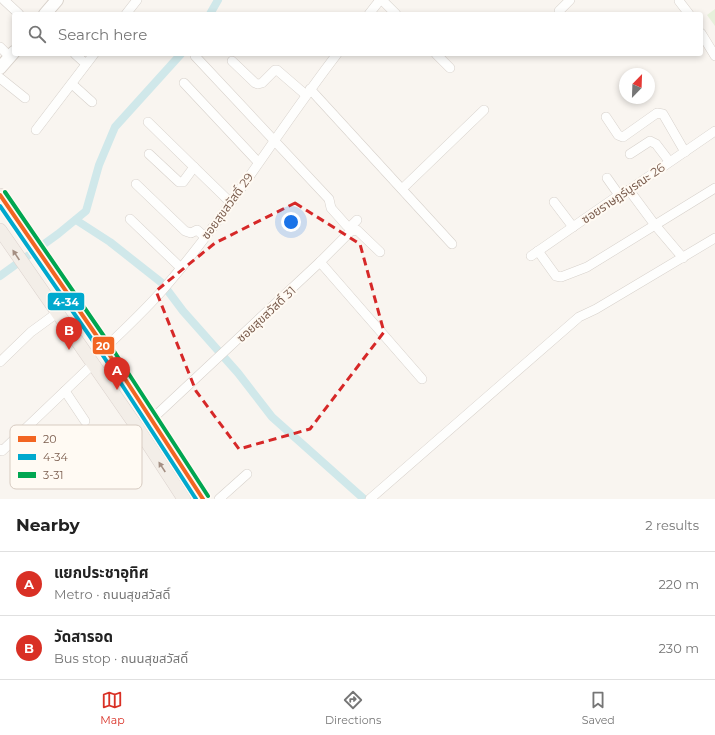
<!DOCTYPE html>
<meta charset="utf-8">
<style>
:root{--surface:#fff;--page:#f6f6f6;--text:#222;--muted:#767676;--line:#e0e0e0;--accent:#d93025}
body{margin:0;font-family:Montserrat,"Noto Sans Thai",sans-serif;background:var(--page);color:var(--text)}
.compass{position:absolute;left:619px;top:68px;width:36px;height:36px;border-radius:50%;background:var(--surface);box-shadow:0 2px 6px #0003;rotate:23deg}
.you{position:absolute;left:291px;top:222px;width:14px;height:14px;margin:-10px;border:3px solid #fff;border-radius:50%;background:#1a73e8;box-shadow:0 0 0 6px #1a73e833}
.badge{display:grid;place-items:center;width:26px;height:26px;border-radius:50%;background:var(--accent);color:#fff;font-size:13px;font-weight:700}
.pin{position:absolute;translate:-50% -33px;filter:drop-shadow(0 1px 2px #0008)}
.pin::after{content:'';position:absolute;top:21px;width:14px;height:12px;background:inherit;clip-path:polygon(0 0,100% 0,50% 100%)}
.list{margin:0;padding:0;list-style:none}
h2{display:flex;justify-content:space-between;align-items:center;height:52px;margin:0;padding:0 16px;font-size:17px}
h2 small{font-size:13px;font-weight:400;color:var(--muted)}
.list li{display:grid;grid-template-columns:26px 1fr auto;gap:12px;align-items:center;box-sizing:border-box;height:64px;padding:0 16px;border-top:1px solid var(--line)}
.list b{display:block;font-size:15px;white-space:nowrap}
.list p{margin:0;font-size:13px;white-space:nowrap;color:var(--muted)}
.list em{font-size:13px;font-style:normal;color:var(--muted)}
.icon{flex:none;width:22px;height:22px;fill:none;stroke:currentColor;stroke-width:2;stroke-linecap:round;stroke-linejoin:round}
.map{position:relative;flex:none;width:715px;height:499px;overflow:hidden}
.search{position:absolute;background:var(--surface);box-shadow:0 2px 6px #0003;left:12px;right:12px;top:12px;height:44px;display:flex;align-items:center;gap:10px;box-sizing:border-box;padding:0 14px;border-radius:4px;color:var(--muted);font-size:15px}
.sheet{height:180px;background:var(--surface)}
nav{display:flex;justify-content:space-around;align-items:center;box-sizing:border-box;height:56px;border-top:1px solid var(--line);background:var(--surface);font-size:11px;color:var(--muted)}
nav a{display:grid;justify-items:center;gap:2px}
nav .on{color:var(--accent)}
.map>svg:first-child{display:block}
.green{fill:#e7f0db}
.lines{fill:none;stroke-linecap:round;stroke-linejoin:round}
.canal{stroke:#d0e8ea;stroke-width:8}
.street-casing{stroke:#d7d1cb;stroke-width:10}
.secondary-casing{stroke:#d9d2cb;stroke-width:14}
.primary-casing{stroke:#dad1cc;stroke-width:14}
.street{stroke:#fefefd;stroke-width:9}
.secondary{stroke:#fefefd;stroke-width:12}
.primary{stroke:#f3eee8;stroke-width:13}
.bus-1-casing{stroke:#fffaf3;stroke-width:7}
.bus-2-casing{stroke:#fffaf3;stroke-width:7}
.bus-3-casing{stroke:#fffaf3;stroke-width:7}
.bus-1{stroke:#f26522;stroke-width:4}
.bus-2{stroke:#00a9ce;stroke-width:4}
.bus-3{stroke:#00a651;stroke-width:4}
.oneway{fill:#a48f83}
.marked{fill:none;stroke:#d62828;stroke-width:3;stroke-dasharray:8 5;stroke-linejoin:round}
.labels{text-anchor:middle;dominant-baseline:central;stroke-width:4;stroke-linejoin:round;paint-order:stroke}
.street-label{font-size:12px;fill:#7a5c4d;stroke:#fffaf3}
.key{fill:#fffaf3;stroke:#d7cbc1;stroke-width:1}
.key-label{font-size:11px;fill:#7a5c4d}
.line-badge{stroke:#fffaf3;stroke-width:1.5}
.badge-label{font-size:11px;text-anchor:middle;font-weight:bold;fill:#fff}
</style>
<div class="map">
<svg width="715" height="499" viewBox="0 0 715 499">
<rect width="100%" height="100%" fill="#f9f5f0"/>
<polygon class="green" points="715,9 715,26 707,15"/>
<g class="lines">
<g class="canal">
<polyline points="210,14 218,0"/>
<polyline points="76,220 110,242 162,283 183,311 238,373 272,417 364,499"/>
<polyline points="0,276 58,234 86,211 99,165 115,127 181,54"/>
</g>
<g class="street-casing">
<g id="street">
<polyline points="4,0 19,14"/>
<polyline points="382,0 396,14"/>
<polyline points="679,1 689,14"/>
<polyline points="559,11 570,0"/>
<polyline points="126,14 137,0"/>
<polyline points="369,14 380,0"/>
<polyline points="701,33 715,56"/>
<polyline points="0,47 10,57"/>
<polyline points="75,54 86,64"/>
<polyline points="436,54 450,68"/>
<polyline points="195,56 329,199 331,208 347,226 351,226 357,220"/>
<polyline points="232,61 255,83 258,84 262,83 275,70 277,70 306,95"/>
<polyline points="0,78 25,98"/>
<polyline points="184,83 258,162"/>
<polyline points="72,84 92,102"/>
<polyline points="310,89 452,244"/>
<polyline points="606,117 618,135 623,137 657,113 663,114 685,152"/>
<polyline points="148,122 194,167 230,202"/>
<polyline points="36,130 94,54"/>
<polyline points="149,154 179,182 183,182 194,167"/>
<polyline points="630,154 650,141 656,144 669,161"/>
<polyline points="607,178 619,195"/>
<polyline points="136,184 185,231 191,233 197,230 205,237"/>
<polyline points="402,189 484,110"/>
<polyline points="629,190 655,225 683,258"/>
<polyline points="554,202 573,227"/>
<polyline points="130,219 181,268"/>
<polyline points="538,251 556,276 561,277 587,267 715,188"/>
<polyline points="531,256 619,195 629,190 715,131"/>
<polyline points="320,262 422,379"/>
<path d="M105,348C124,330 143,312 160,293C225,219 277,132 337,54"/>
<polyline points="0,362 31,332 57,313"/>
<polyline points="65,391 85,421"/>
<polyline points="151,420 320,262 351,231 357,230 380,252"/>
<polyline points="0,449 2,451 92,365"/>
<polyline points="219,499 247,474"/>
<polyline points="370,499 579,317 596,309 715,238"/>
</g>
</g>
<g class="secondary-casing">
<g id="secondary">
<polyline points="45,14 57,0"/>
<polyline points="0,68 14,52"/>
</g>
</g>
<g class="primary-casing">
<g id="primary">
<polyline points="0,195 105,348 203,499"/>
<polyline points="0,230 139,430 184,499"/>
</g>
</g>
<use href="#street" class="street"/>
<use href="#secondary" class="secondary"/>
<use href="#primary" class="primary"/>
<g class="bus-1-casing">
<polyline id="bus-1" points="0,195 105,348 203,499"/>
</g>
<g class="bus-2-casing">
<polyline id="bus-2" points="0,206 100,351 196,499"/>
</g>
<g class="bus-3-casing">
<polyline id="bus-3" points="5,192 110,345 208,496"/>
</g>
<use href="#bus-1" class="bus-1"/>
<use href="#bus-2" class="bus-2"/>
<use href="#bus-3" class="bus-3"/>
</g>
<defs><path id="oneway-solid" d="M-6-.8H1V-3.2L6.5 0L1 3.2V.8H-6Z"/></defs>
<g class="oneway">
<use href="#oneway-solid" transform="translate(16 255) rotate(-124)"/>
<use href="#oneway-solid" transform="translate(162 467) rotate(-123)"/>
</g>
<path class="marked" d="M295,203L360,244L384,332L310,429L239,449L196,391L156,291L215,243Z"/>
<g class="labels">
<g class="street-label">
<text transform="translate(623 193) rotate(-34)">ซอยราษฎร์บูรณะ 26</text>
<text transform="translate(227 206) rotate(-54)">ซอยสุขสวัสดิ์ 29</text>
<text transform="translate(266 314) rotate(-43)">ซอยสุขสวัสดิ์ 31</text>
</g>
</g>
<rect x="10" y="425" width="132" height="64" rx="6" class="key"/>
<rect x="18" y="436" width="18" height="6" fill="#f26522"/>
<rect x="18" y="454" width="18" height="6" fill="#00a9ce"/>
<rect x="18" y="472" width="18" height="6" fill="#00a651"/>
<g class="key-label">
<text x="43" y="443">20</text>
<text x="43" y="461">4-34</text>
<text x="43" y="479">3-31</text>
</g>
<g class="line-badge">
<rect x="47" y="292" width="38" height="19" rx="4" fill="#00a9ce"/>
<rect x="92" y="336" width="23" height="19" rx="4" fill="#f26522"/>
</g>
<g class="badge-label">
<text x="66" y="306">4-34</text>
<text x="103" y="350">20</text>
</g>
</svg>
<svg class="compass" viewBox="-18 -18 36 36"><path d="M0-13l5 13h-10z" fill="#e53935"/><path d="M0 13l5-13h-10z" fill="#767676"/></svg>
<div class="you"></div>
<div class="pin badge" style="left:117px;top:390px">A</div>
<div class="pin badge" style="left:69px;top:350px">B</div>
<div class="search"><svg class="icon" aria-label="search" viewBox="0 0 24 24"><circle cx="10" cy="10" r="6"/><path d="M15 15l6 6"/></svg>Search here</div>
</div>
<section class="sheet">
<h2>Nearby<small>2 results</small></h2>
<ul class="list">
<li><span class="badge">A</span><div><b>แยกประชาอุทิศ</b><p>Metro · ถนนสุขสวัสดิ์</p></div><em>220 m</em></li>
<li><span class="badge">B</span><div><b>วัดสารอด</b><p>Bus stop · ถนนสุขสวัสดิ์</p></div><em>230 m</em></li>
</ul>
</section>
<nav>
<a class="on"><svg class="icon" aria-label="map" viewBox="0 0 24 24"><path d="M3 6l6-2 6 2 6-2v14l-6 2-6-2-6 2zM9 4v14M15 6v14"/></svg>Map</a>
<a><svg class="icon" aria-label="directions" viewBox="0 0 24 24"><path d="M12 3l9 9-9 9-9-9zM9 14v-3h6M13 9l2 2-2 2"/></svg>Directions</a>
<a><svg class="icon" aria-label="saved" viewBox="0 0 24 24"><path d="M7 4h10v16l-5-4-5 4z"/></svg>Saved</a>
</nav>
